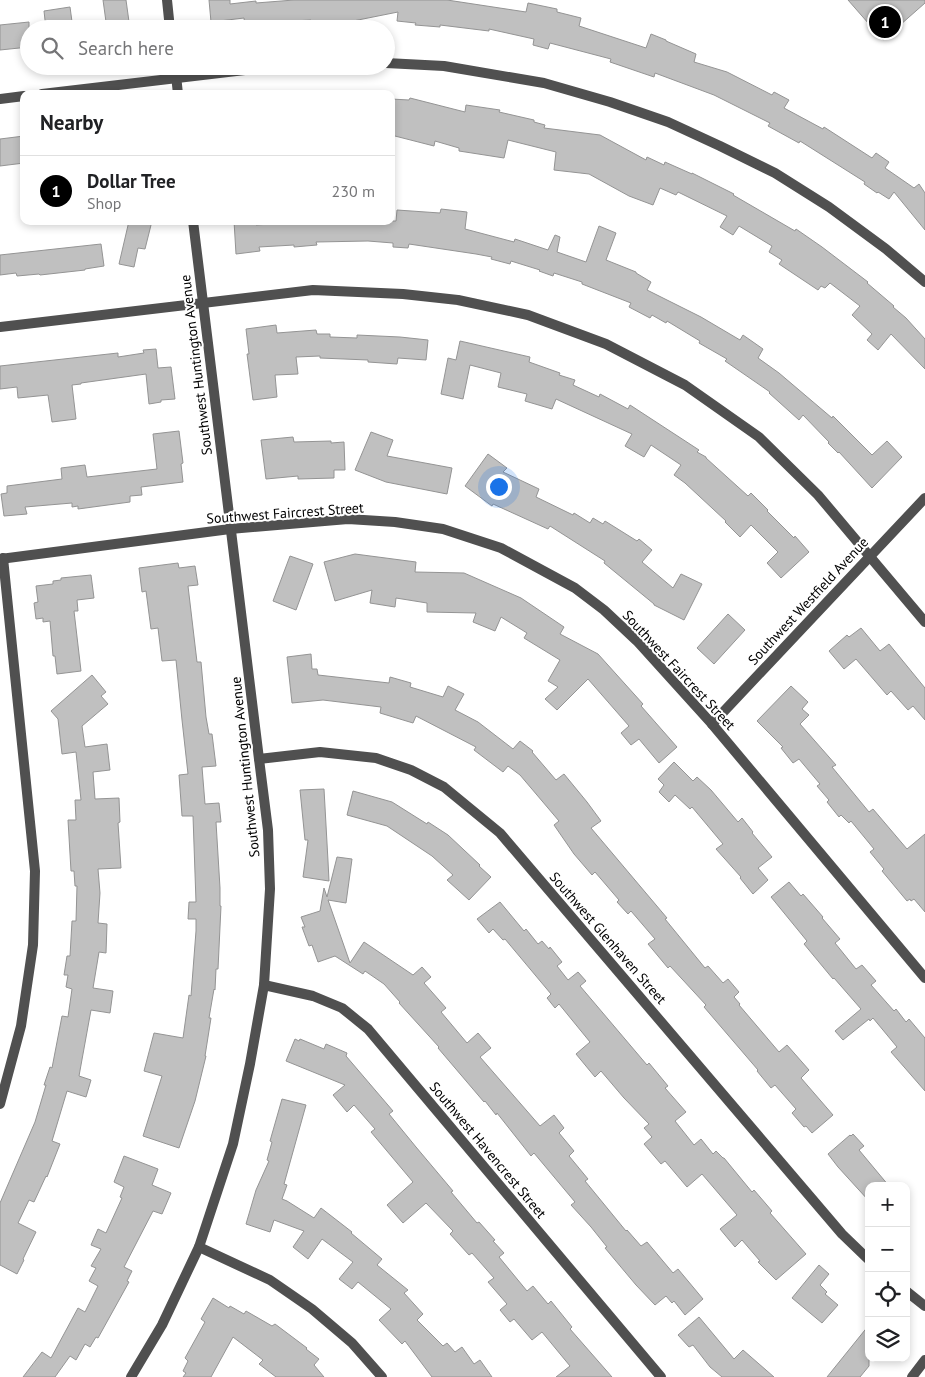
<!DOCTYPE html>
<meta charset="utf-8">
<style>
:root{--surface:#fff;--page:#f6f6f6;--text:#202124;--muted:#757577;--line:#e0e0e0;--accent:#000}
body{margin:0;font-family:"PT Sans",sans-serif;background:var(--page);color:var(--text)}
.controls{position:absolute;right:15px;bottom:15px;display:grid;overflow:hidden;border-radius:10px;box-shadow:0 2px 8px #0003}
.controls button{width:45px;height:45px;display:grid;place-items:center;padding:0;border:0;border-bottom:1px solid var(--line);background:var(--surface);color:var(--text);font:25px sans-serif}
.you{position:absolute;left:498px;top:486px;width:18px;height:18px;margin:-12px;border:4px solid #fff;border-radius:50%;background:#1a73e8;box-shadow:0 0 0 8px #1a73e833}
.badge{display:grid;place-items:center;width:32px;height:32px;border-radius:50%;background:var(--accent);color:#fff;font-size:16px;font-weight:700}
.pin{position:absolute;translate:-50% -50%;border:2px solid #fff;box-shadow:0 1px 5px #0006}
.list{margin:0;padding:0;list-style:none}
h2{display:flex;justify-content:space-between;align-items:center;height:65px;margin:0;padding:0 20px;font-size:21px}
h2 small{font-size:16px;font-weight:400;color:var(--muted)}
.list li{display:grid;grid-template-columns:32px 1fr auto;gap:15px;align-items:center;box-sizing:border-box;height:70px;padding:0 20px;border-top:1px solid var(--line)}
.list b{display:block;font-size:19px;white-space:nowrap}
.list p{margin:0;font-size:16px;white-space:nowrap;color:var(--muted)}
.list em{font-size:16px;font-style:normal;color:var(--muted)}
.icon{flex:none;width:28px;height:28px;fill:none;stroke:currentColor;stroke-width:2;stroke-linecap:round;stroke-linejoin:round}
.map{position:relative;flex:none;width:925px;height:1377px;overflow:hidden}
.search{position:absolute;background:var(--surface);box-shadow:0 2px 8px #0003;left:20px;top:20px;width:375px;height:55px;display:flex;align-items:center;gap:12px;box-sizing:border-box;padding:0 18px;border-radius:28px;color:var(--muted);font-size:19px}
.panel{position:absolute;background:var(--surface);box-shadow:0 2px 8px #0003;left:20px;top:90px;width:375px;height:135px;border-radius:10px}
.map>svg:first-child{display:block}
.building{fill:#c0c0c0;stroke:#949494}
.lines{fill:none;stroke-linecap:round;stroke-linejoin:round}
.minor{stroke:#505050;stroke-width:10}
.labels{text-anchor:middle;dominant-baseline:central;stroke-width:4;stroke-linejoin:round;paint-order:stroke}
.street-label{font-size:14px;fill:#000;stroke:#fff}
</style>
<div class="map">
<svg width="925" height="1377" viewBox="0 0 925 1377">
<rect width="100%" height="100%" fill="#fff"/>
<g class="building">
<polygon points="103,0 126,0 130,29 107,29"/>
<polygon points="209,0 230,0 230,4 256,1 256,3 294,0 447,0 526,12 528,3 557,9 557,12 581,18 579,26 646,48 651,34 666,40 666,41 696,54 694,62 727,72 772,95 774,92 789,100 784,108 823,129 824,127 872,158 876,153 889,162 885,168 914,188 919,184 925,193 925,230 894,192 889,199 878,192 877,193 864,184 865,182 800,141 799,143 768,126 770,123 714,95 655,73 654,77 610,62 611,59 550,43 548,49 533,45 534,39 489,29 489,31 440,25 440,27 415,25 416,23 397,21 398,12 348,22 312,22 311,20 276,22 276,25 245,27 244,18 211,22"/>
<polygon points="848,0 925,0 925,3 883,40"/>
<polygon points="70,7 73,29 46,29 44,11"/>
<polygon points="29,22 29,47 0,50 0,25"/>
<polygon points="410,98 465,112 466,105 500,110 499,112 534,120 534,122 545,125 544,128 600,135 646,160 647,157 664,165 665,162 692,174 692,173 734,194 733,195 795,231 796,229 822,247 868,282 867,283 894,306 893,307 906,318 925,339 925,369 891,334 878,350 867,340 872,334 852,315 860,306 830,283 825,288 821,286 818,290 779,264 782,260 769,252 772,246 739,226 733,235 720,227 727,216 678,192 676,195 660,188 653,205 629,196 589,174 554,170 556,152 508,140 504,158 459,151 459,148 435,141 434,146 391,135 391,99 409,100"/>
<polygon points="24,136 24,163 0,166 0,139"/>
<polygon points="441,209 467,212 465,229 514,242 515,239 548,250 555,235 560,237 557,252 586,262 599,226 616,233 606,260 636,272 636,273 651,282 647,290 701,317 740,340 743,335 763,349 758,358 779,373 832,418 833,416 872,455 887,441 902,457 872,488 839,452 838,453 828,443 829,442 803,415 799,420 769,393 770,392 725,361 727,359 699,343 700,341 667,321 666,323 652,315 650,318 629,307 631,303 582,284 582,282 554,273 553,276 539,271 540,270 511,261 510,264 491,259 492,257 476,254 409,244 408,248 393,247 393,243 368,241 316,242 317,245 294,247 294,245 259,247 260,251 236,254 234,221 256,221 256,225 311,221 396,221 397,210 440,213"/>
<polygon points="129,221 152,221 145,249 138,248 134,267 119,264"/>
<polygon points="101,244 104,266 85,269 85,270 40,275 39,274 17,276 16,273 0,275 0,255"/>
<polygon points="276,325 277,333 316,330 317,334 330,334 330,337 357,338 357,335 400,337 428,340 426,360 398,358 397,364 368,362 368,360 320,358 320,356 296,357 298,374 275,375 277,397 253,400 247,354 249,354 246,329"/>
<polygon points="460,341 530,357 529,362 560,373 559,375 575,380 573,385 599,397 600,394 628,409 630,405 699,450 697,452 706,457 706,458 748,496 751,493 768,510 767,511 794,538 795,536 809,552 781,578 767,563 778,552 751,525 740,537 725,522 726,521 685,483 674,475 681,465 651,445 644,457 625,446 632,434 556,399 552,409 525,401 527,394 498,387 501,373 470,365 463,399 441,394 448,358 456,360"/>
<polygon points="156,349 158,368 171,367 175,399 161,400 161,402 149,404 146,374 81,383 81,384 72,385 76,419 52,422 48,395 18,398 17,387 0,389 0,366 118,353 118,357 144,353 143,350"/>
<polygon points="179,431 183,463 181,464 183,482 141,487 142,495 130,496 130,502 78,509 78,506 72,507 72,503 25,507 27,514 4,516 1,494 7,493 7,486 62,479 61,468 85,465 87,477 157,469 153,434"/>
<polygon points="371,432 393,440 387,456 452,468 447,494 386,482 355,470"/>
<polygon points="293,437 294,442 331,441 331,443 344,442 345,470 334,470 334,478 298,479 298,476 266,479 261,440"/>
<polygon points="488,454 507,468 503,472 539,489 536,497 573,515 574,513 590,523 593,518 603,524 605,521 637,541 639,539 652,550 642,562 673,588 681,574 702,584 684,620 654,605 654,604 604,563 605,561 550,526 548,529 493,504 492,506 465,486"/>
<polygon points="355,554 416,562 415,572 464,573 521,598 564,627 560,634 598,654 643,704 641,706 677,747 659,763 639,739 631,745 621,733 629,726 588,679 557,710 545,699 558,687 548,681 560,660 524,638 527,633 501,617 495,631 473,622 476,613 427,612 427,603 396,598 395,607 370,603 372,590 335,601 324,562"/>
<polygon points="290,556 313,564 296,610 273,601"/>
<polygon points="178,563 179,568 195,566 198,585 188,586 197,662 201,662 206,717 209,734 212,734 216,766 202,767 205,804 219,803 221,822 216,822 220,888 220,906 221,906 218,969 216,969 215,990 214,989 209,1018 211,1018 205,1056 206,1056 195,1101 179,1148 143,1136 162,1076 144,1071 154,1033 183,1038 189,995 191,996 196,931 196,919 188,919 189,902 196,902 193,816 182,816 179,775 188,774 182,720 176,660 162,661 158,628 151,629 146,591 142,592 139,568"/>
<polygon points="91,575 94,598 77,600 78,611 74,611 81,671 57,674 55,656 53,656 50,621 43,622 43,618 36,619 34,603 38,602 36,586 53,584 53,581 61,580 61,578"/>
<polygon points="728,614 745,630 714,664 697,648"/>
<polygon points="861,628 880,651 889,644 925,688 925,720 913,706 908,710 891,691 887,695 856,659 844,669 829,651 847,635 849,637"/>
<polygon points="311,654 312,669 317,669 318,675 389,683 390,677 411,683 410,687 443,697 448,686 464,694 455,710 478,722 513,749 520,741 533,751 532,752 556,780 564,774 587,802 601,821 591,828 667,918 665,919 705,968 708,966 723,983 728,979 739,992 734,997 740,1004 739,1005 779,1052 787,1045 809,1070 801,1078 833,1115 812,1133 806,1126 804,1127 792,1113 796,1109 775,1085 771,1088 757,1071 758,1070 704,1007 706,1005 670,966 668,968 648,944 655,939 631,911 628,914 617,902 619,900 595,872 592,875 574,854 554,825 559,821 520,775 508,766 503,772 474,750 476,747 416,716 413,723 380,713 381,707 323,700 292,703 287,657"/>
<polygon points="92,675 106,692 101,696 108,704 82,726 85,747 107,744 110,770 93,772 95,799 119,798 120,822 118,823 121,868 98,869 100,893 98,923 107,924 106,953 99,952 93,988 113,991 110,1013 91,1010 79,1076 91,1080 86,1097 67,1091 52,1141 60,1144 47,1177 46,1176 34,1202 29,1200 18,1223 36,1232 23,1259 24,1260 17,1274 0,1265 0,1203 35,1122 46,1085 44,1085 50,1067 52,1068 62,1016 68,1017 72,989 66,987 68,975 64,975 67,956 70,956 72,921 76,921 77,886 75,886 74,871 71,871 68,820 76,820 75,800 81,800 76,752 62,754 58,719 51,711"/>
<polygon points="791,686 808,702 802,709 809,715 800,724 836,765 832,767 869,812 873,809 907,849 925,834 925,912 914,899 911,901 910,899 907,901 882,871 884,869 870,852 874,849 851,821 849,823 841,815 839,817 827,802 829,800 817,786 820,784 799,759 793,763 781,748 783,747 757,721"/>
<polygon points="674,762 693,781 697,777 711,790 738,822 742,818 753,832 752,833 772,857 758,868 768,880 753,894 740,878 741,877 716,849 723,844 692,807 690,809 675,795 669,802 659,792 664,785 658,779"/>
<polygon points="324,789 328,861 329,881 303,877 308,840 305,840 300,790"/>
<polygon points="353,791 392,802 427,824 428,822 448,835 480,865 479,866 491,877 469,900 447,880 453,875 432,856 387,826 347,815"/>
<polygon points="337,857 352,859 346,903 328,900 350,963 364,942 413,975 422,967 431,977 424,983 446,1008 441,1012 467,1043 478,1033 491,1048 480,1057 540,1126 554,1115 564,1128 559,1133 574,1151 569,1156 588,1179 585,1181 626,1231 627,1230 641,1246 647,1242 673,1273 678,1269 703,1299 685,1315 674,1301 672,1303 666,1296 655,1305 636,1285 605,1248 607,1247 591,1227 571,1205 575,1202 534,1153 531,1156 497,1113 496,1115 485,1101 484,1102 438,1048 439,1047 399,1003 400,1002 384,984 365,971 363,974 335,956 318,962 312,945 309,946 302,927 305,927 301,917 320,911 324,888 327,897"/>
<polygon points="789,882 801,896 803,894 823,917 822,918 840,939 835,943 856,969 862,965 876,981 871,985 894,1011 896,1009 906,1022 909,1019 925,1038 925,1091 891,1052 897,1047 873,1018 870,1021 869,1019 843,1040 835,1031 861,1009 834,978 833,979 804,944 807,941 771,897"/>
<polygon points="500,902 524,931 526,929 538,944 542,941 549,949 550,947 562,962 557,966 568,980 578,972 586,981 580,986 647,1065 649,1063 668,1086 665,1088 686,1112 675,1121 694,1145 701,1139 713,1154 716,1151 723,1158 724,1158 752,1192 754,1190 772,1211 770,1213 806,1254 776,1280 758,1262 760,1261 742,1240 735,1247 720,1229 737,1215 702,1174 687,1187 665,1161 661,1164 644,1144 652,1137 644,1128 649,1124 624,1098 601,1071 595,1077 576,1054 590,1042 559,1004 555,1008 547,998 551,994 505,939 503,940 493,929 489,933 477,919"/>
<polygon points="295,1039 299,1041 300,1039 324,1049 326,1044 347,1053 346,1056 393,1111 389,1114 416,1147 453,1191 451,1192 477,1223 479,1222 495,1240 493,1241 504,1253 499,1257 527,1291 533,1286 548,1304 551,1301 572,1327 570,1329 612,1377 556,1377 570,1366 542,1332 532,1340 514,1319 510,1322 500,1310 507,1304 488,1282 494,1278 472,1253 469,1255 450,1234 453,1231 426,1203 403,1223 387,1205 413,1182 371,1132 375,1129 354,1105 347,1112 333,1095 345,1085 286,1061"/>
<polygon points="282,1099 306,1105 284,1184 287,1185 282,1199 287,1201 314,1218 321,1208 352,1232 351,1233 382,1259 377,1265 408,1290 404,1293 423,1314 417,1320 443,1346 447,1343 455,1352 462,1347 474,1364 480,1360 492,1377 432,1377 405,1341 402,1344 379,1320 391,1309 358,1282 352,1289 339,1279 353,1262 322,1239 308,1259 293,1247 304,1231 274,1220 270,1232 246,1224 256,1190 269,1161 267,1160 272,1142 270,1141"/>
<polygon points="853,1134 864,1146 859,1150 889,1186 869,1186 869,1201 838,1167 828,1154 850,1135 851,1136"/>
<polygon points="124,1156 158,1169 152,1185 171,1193 162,1214 153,1211 124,1267 132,1271 127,1281 129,1282 98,1338 96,1337 90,1347 85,1344 76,1360 70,1356 55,1377 23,1377 42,1352 51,1358 78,1308 85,1312 98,1286 89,1281 96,1268 91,1266 101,1249 91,1245 98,1229 106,1233 122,1198 120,1197 124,1187 114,1182"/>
<polygon points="819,1265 829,1274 820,1285 827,1292 825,1294 838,1305 822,1323 792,1298"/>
<polygon points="213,1298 229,1308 230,1306 244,1314 246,1311 272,1326 275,1324 307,1348 306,1349 319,1359 314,1365 324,1377 276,1377 259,1364 263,1360 233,1337 211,1377 183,1377 186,1373 183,1371 188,1361 185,1358 205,1322 201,1319"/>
<polygon points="699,1317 734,1359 743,1350 774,1377 722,1377 710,1367 693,1345 689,1347 678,1335"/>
<polygon points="869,1325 869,1366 860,1377 827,1377"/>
</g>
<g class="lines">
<g class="minor">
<polyline points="167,0 170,29"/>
<polyline points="386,63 444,66 544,83 610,102 668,122 720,146 775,173 829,207 886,249 925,282"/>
<polyline points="175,66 178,94"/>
<polyline points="42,94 280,66"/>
<polyline points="0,99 24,96"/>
<polyline points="0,327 313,290 403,294 458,300 528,315 606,344 685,385 759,437 818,495 925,622"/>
<polyline points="0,559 230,529 348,519 395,522 443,529 501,548 575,588 604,610 637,641 712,724 925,978"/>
<polyline points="712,724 925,498"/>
<polyline points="259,759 320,752 376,758 411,770 444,787 500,833 842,1234 869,1260"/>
<polyline points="264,985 313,996 342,1008 368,1029 661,1377"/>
<polyline points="0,1104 21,1026 33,945 35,871 3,558"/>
<polyline points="199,1247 270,1280 312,1309 352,1343 382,1377"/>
<polyline points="906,1291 925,1306"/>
<polyline points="131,1377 162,1325 199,1247 233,1144 250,1064 264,985 270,889 268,830 259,759 193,221"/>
<polyline points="912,1377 925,1360"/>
</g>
</g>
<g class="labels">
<g class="street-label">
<text transform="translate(196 365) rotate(-97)">Southwest Huntington Avenue</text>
<text transform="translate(285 513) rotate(-4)">Southwest Faircrest Street</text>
<text transform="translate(808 601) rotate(-47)">Southwest Westfield Avenue</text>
<text transform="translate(679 670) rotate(47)">Southwest Faircrest Street</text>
<text transform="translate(245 767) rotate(-96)">Southwest Huntington Avenue</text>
<text transform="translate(608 938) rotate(49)">Southwest Glenhaven Street</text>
<text transform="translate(488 1150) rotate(50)">Southwest Havencrest Street</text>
</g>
</g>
</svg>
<div class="controls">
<button>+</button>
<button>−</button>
<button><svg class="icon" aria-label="locate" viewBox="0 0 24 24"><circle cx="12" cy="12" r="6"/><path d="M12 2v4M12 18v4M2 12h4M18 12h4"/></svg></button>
<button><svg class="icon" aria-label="layers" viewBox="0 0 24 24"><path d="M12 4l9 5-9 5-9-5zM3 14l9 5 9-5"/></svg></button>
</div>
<div class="you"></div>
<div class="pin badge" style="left:885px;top:22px">1</div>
<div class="search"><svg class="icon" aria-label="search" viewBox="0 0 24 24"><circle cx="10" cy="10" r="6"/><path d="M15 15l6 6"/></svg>Search here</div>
<section class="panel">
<h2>Nearby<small></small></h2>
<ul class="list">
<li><span class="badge">1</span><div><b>Dollar Tree</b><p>Shop</p></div><em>230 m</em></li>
</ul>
</section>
</div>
